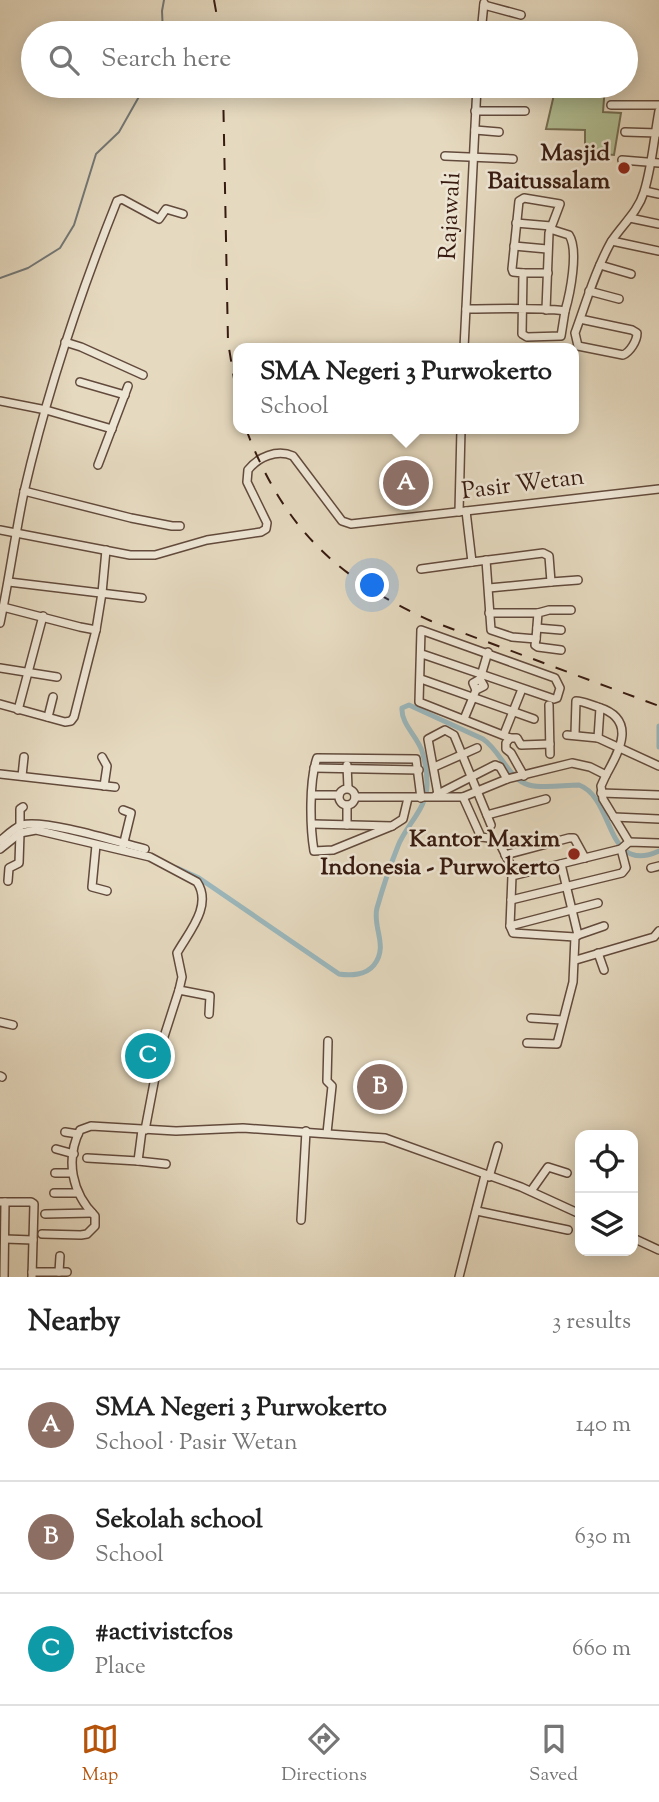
<!DOCTYPE html>
<meta charset="utf-8">
<style>
:root{--surface:#fff;--page:#f2f2f2;--text:#222;--muted:#767676;--line:#e0e0e0;--accent:#b45309}
body{margin:0;font-family:"Sorts Mill Goudy",serif;background:var(--page);color:var(--text)}
.controls{position:absolute;right:21px;bottom:21px;display:grid;overflow:hidden;border-radius:14px;box-shadow:0 4px 18px #0003}
.controls button{width:63px;height:63px;display:grid;place-items:center;padding:0;border:0;border-bottom:2px solid var(--line);background:var(--surface);color:var(--text);font:35px sans-serif}
.you{position:absolute;left:373px;top:586px;width:24px;height:24px;margin:-18px;border:5px solid #fff;border-radius:50%;background:#1a73e8;box-shadow:0 0 0 10px #1a73e833}
.badge{display:grid;place-items:center;width:46px;height:46px;border-radius:50%;background:var(--accent);color:#fff;font-size:23px;font-weight:700}
.pin{position:absolute;translate:-50% -50%;border:4px solid #fff;box-shadow:0 2px 7px #0006}
.popup{position:absolute;left:233px;top:343px;width:346px;height:91px;box-sizing:border-box;display:grid;place-content:center;border-radius:14px;background:var(--surface);filter:drop-shadow(0 2px 5px #0005);font-size:23px;white-space:nowrap;color:var(--muted)}
.popup b{font-size:26px;color:var(--text)}
.popup::after{content:'';position:absolute;left:50%;top:100%;margin-left:-14px;border:14px solid transparent;border-top-color:var(--surface)}
.list{margin:0;padding:0;list-style:none}
h2{display:flex;justify-content:space-between;align-items:center;height:91px;margin:0;padding:0 28px;font-size:30px}
h2 small{font-size:23px;font-weight:400;color:var(--muted)}
.list li{display:grid;grid-template-columns:46px 1fr auto;gap:21px;align-items:center;box-sizing:border-box;height:112px;padding:0 28px;border-top:2px solid var(--line)}
.list b{display:block;font-size:26px;white-space:nowrap}
.list p{margin:0;font-size:23px;white-space:nowrap;color:var(--muted)}
.list em{font-size:23px;font-style:normal;color:var(--muted)}
.icon{flex:none;width:38px;height:38px;fill:none;stroke:currentColor;stroke-width:2;stroke-linecap:round;stroke-linejoin:round}
.map{position:relative;flex:none;width:659px;height:1277px;overflow:hidden}
.search{position:absolute;background:var(--surface);box-shadow:0 4px 18px #0003;left:21px;right:21px;top:21px;height:77px;display:flex;align-items:center;gap:18px;box-sizing:border-box;padding:0 24px;border-radius:38px;color:var(--muted);font-size:26px}
.sheet{height:427px;background:var(--surface)}
nav{display:flex;justify-content:space-around;align-items:center;box-sizing:border-box;height:98px;border-top:2px solid var(--line);background:var(--surface);font-size:19px;color:var(--muted)}
nav a{display:grid;justify-items:center;gap:4px}
nav .on{color:var(--accent)}
.map>svg:first-child{display:block}
.green{fill:#b1c095;stroke:#746d52;stroke-width:2}
.lines{fill:none;stroke-linecap:round;stroke-linejoin:round}
.stream{stroke:#737877;stroke-width:2}
.canal{stroke:#9bb7bc;stroke-width:5}
.minor-casing{stroke:#624a3c;stroke-width:10}
.minor{stroke:#eee6d5;stroke-width:7}
.rail{stroke:#371a10;stroke-width:2;stroke-dasharray:12 12;stroke-linecap:butt}
.poi-dot{fill:#8f2418;stroke:#eee6d5;stroke-width:2.5}
.labels{text-anchor:middle;dominant-baseline:central;stroke-width:5;stroke-linejoin:round;paint-order:stroke}
.poi-label{font-size:24px;font-weight:bold;fill:#371a10;stroke:#eee6d5;text-anchor:end}
.street-label{font-size:24px;fill:#371a10;stroke:#eee6d5}
</style>
<div class="map">
<svg width="659" height="1277" viewBox="0 0 659 1277">
<rect width="100%" height="100%" fill="#e5d9bf"/>
<filter id="stains"><feTurbulence type="fractalNoise" baseFrequency=".00286" numOctaves="4"/><feColorMatrix values="0 0 0 0 .2 0 0 0 0 .09 0 0 0 0 .02 0 0 0 .5 -.17"/></filter>
<radialGradient id="worn" r=".72"><stop offset=".6" stop-color="#630" stop-opacity="0"/><stop offset="1" stop-color="#630" stop-opacity=".3"/></radialGradient>
<polygon class="green" points="556,86 605,86 603,112 621,113 614,155 585,152 585,130 546,129"/>
<g class="lines">
<g class="stream">
<polyline points="163,33 162,11 164,0"/>
<polyline points="0,278 28,268 60,248 74,225 96,154 119,132 145,86"/>
</g>
<g class="canal">
<polyline points="659,726 659,747"/>
<path d="M177,868L199,878L339,974C351,976 366,975 374,965C389,946 372,927 377,908C383,887 390,866 398,846C406,825 428,808 427,783C427,773 425,761 422,751C417,736 401,724 402,708L409,705L483,739C501,751 508,779 529,785C544,789 564,785 579,785C615,798 605,876 659,851"/>
</g>
<g class="minor-casing">
<g id="minor">
<polyline points="484,5 521,15"/>
<polyline points="481,33 484,3"/>
<polyline points="611,105 659,105"/>
<polyline points="475,111 525,111"/>
<polyline points="475,130 499,132"/>
<polyline points="625,132 658,133"/>
<polyline points="445,156 513,159"/>
<polyline points="622,160 659,163"/>
<polyline points="645,191 659,194"/>
<polyline points="630,218 659,224"/>
<polyline points="516,223 551,226"/>
<path d="M550,229L569,235C579,250 570,294 565,311"/>
<polyline points="612,241 659,251"/>
<polyline points="514,246 547,249"/>
<polyline points="600,265 631,274"/>
<polyline points="523,273 548,273"/>
<polyline points="589,291 619,299"/>
<path d="M466,309C499,309 533,307 565,311L561,336L527,337L522,334L523,273L513,272L512,269L519,201L524,198L560,204L549,233L546,310"/>
<path d="M580,319L632,330L637,333C637,341 630,352 623,355L578,346L575,333C586,303 595,271 611,242C622,225 638,212 644,192C652,166 654,138 659,111"/>
<polyline points="65,342 81,347 143,375"/>
<polyline points="464,348 477,86"/>
<polyline points="80,382 125,395"/>
<polyline points="0,401 46,410 112,429"/>
<polyline points="98,465 128,386"/>
<polyline points="24,491 131,518 172,526 180,526"/>
<polyline points="466,511 472,562 543,553 549,556 551,582 489,588"/>
<polyline points="459,512 461,429"/>
<path d="M0,530L130,555H155L207,540L261,532L266,529L267,523L247,482L248,470C258,457 277,449 293,456L342,521L351,524L659,489"/>
<polyline points="486,560 491,630 512,637 536,639 538,613 549,610 571,610"/>
<polyline points="421,569 472,562"/>
<polyline points="9,582 142,598"/>
<polyline points="551,582 578,580"/>
<polyline points="3,607 80,627 96,630"/>
<polyline points="489,613 538,613"/>
<path d="M0,623C9,580 15,535 24,492C47,392 79,296 117,201L122,199L159,219L166,209L183,214"/>
<polyline points="537,628 561,630"/>
<polyline points="536,639 535,645 538,647 561,650"/>
<polyline points="422,654 554,699 557,698 560,688 555,678 421,630 419,702 510,738 517,738 521,745 550,744"/>
<polyline points="0,668 57,677"/>
<polyline points="421,679 534,719"/>
<polyline points="480,679 488,652"/>
<polyline points="0,704 65,722 71,721 74,717 96,630 102,593 106,550"/>
<polyline points="549,705 550,754"/>
<polyline points="18,710 43,616"/>
<polyline points="48,717 53,697"/>
<polyline points="464,719 476,690 484,686 480,679 473,683 476,690"/>
<polyline points="504,734 522,689"/>
<path d="M575,734L576,701C584,701 590,705 598,707C637,719 620,750 606,775"/>
<polyline points="567,735 598,738 659,766"/>
<polyline points="510,738 506,743 506,749 511,753 524,776"/>
<polyline points="598,738 600,708"/>
<polyline points="102,757 107,766 104,786"/>
<polyline points="347,765 348,788"/>
<polyline points="434,767 477,748"/>
<polyline points="314,768 419,770"/>
<polyline points="0,774 115,787"/>
<polyline points="22,776 24,757"/>
<circle cx="347" cy="797" r="8"/>
<polyline points="601,793 659,795"/>
<polyline points="438,794 428,739 445,730 454,735 491,825"/>
<polyline points="312,795 339,795"/>
<polyline points="436,795 495,765 500,767 507,779"/>
<polyline points="355,797 463,797 507,779 572,763 590,767 606,775 601,786 603,799 629,842"/>
<polyline points="463,797 481,837 489,838"/>
<polyline points="487,815 546,799"/>
<polyline points="614,817 659,819"/>
<polyline points="313,824 392,826 403,819 408,798"/>
<polyline points="347,825 347,805"/>
<polyline points="20,826 20,809 23,807"/>
<path d="M392,826L333,850L314,851C310,827 309,781 317,758L416,759L421,798"/>
<path d="M0,841C7,835 14,828 22,825C45,819 118,842 145,849"/>
<polyline points="96,845 92,887 107,891"/>
<polyline points="123,846 131,813 123,810"/>
<polyline points="501,846 515,874"/>
<path d="M0,849L20,833L36,830L150,857L197,882C213,906 188,933 177,953L182,977L179,990"/>
<polyline points="505,855 569,838 574,838 585,858"/>
<polyline points="651,868 659,866"/>
<polyline points="8,881 9,868 19,863 20,833"/>
<polyline points="511,900 622,873 626,868 621,849"/>
<polyline points="510,926 598,903"/>
<polyline points="578,935 604,926"/>
<polyline points="575,937 513,933 510,926 512,876 621,849 629,842 659,843"/>
<polyline points="598,953 604,970"/>
<polyline points="576,960 654,937 659,931"/>
<polyline points="531,1018 562,1020"/>
<polyline points="0,1022 13,1025"/>
<polyline points="527,1043 557,1044 573,982 575,937 578,935 561,864"/>
<polyline points="0,1076 2,1077"/>
<polyline points="145,1130 161,1046 179,990 210,996 209,1014"/>
<polyline points="65,1132 78,1134"/>
<polyline points="327,1133 332,1086 327,1081 328,1041"/>
<polyline points="56,1149 74,1154"/>
<polyline points="87,1158 138,1161 142,1130"/>
<polyline points="138,1161 166,1164"/>
<polyline points="55,1173 72,1173"/>
<polyline points="489,1177 498,1146"/>
<polyline points="531,1191 548,1167 567,1173"/>
<polyline points="54,1193 78,1193"/>
<polyline points="0,1202 31,1202 34,1204 32,1277"/>
<polyline points="477,1211 568,1230"/>
<polyline points="45,1214 92,1213"/>
<polyline points="301,1220 306,1131"/>
<path d="M42,1234L81,1235L87,1234L95,1226V1216C72,1193 65,1160 80,1130L91,1126L176,1131L243,1128L385,1138L521,1187L580,1214"/>
<polyline points="633,1238 659,1250"/>
<polyline points="5,1239 33,1240"/>
<polyline points="32,1272 67,1272"/>
<polyline points="59,1272 60,1256"/>
<polyline points="4,1277 5,1202"/>
<polyline points="459,1277 485,1175"/>
</g>
</g>
<use href="#minor" class="minor"/>
<g class="rail">
<polyline points="214,0 220,33"/>
<polyline points="223,86 228,342 238,403"/>
<path d="M246,429C283,527 336,578 431,621L659,706"/>
</g>
</g>
<g class="poi-dot">
<circle cx="624" cy="168" r="7"/>
<circle cx="574" cy="854" r="7"/>
</g>
<g class="labels">
<g class="poi-label">
<text x="610" y="154">Masjid<tspan x="610" dy="28">Baitussalam</tspan></text>
<text x="560" y="840">Kantor Maxim<tspan x="560" dy="28">Indonesia - Purwokerto</tspan></text>
</g>
<g class="street-label">
<text transform="translate(451 216) rotate(-87)">Rajawali</text>
<text transform="translate(523 485) rotate(-7)">Pasir Wetan</text>
</g>
</g>
<rect width="100%" height="100%" filter="url(#stains)"/>
<rect width="100%" height="100%" fill="url(#worn)"/>
</svg>
<div class="controls">
<button><svg class="icon" aria-label="locate" viewBox="0 0 24 24"><circle cx="12" cy="12" r="6"/><path d="M12 2v4M12 18v4M2 12h4M18 12h4"/></svg></button>
<button><svg class="icon" aria-label="layers" viewBox="0 0 24 24"><path d="M12 4l9 5-9 5-9-5zM3 14l9 5 9-5"/></svg></button>
</div>
<div class="you"></div>
<div class="pin badge" style="left:406px;top:483px;background:#8d6e63">A</div>
<div class="popup"><b>SMA Negeri 3 Purwokerto</b>School</div>
<div class="pin badge" style="left:380px;top:1087px;background:#8d6e63">B</div>
<div class="pin badge" style="left:148px;top:1056px;background:#0f9aa8">C</div>
<div class="search"><svg class="icon" aria-label="search" viewBox="0 0 24 24"><circle cx="10" cy="10" r="6"/><path d="M15 15l6 6"/></svg>Search here</div>
</div>
<section class="sheet">
<h2>Nearby<small>3 results</small></h2>
<ul class="list">
<li><span class="badge" style="background:#8d6e63">A</span><div><b>SMA Negeri 3 Purwokerto</b><p>School · Pasir Wetan</p></div><em>140 m</em></li>
<li><span class="badge" style="background:#8d6e63">B</span><div><b>Sekolah school</b><p>School</p></div><em>630 m</em></li>
<li><span class="badge" style="background:#0f9aa8">C</span><div><b>#activistcfos</b><p>Place</p></div><em>660 m</em></li>
</ul>
</section>
<nav>
<a class="on"><svg class="icon" aria-label="map" viewBox="0 0 24 24"><path d="M3 6l6-2 6 2 6-2v14l-6 2-6-2-6 2zM9 4v14M15 6v14"/></svg>Map</a>
<a><svg class="icon" aria-label="directions" viewBox="0 0 24 24"><path d="M12 3l9 9-9 9-9-9zM9 14v-3h6M13 9l2 2-2 2"/></svg>Directions</a>
<a><svg class="icon" aria-label="saved" viewBox="0 0 24 24"><path d="M7 4h10v16l-5-4-5 4z"/></svg>Saved</a>
</nav>
